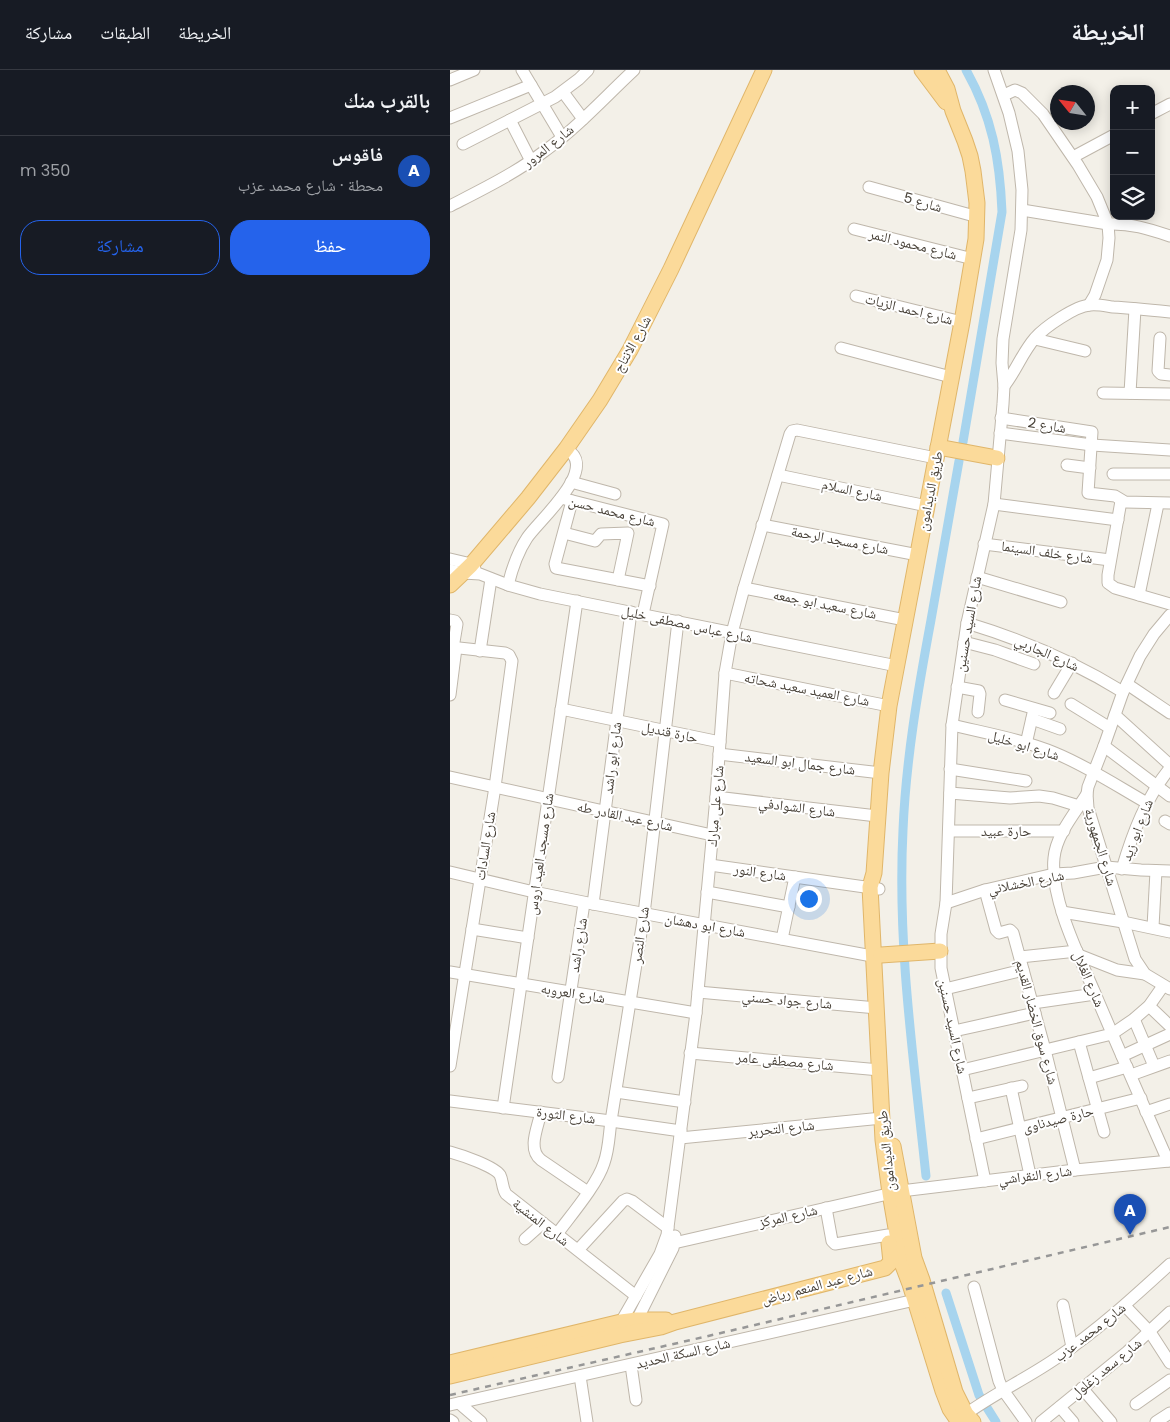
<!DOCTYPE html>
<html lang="ar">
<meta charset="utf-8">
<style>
:root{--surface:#171b24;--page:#242831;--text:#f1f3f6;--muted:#9ea1a6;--line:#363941;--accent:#2563eb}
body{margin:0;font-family:Poppins,"Noto Naskh Arabic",sans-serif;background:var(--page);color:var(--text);direction:rtl}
.controls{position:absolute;right:15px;top:15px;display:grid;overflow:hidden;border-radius:10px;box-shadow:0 2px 12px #0003}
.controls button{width:45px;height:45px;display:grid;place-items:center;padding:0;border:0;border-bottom:1px solid var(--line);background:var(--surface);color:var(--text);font:25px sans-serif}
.compass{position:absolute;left:600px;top:15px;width:45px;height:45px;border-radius:50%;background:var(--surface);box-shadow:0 2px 12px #0003;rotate:300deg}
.you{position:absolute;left:358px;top:828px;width:18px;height:18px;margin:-12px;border:4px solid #fff;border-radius:50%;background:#1a73e8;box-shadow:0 0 0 8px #1a73e833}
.badge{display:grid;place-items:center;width:32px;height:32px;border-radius:50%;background:var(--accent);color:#fff;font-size:16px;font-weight:700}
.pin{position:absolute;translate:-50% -41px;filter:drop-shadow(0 1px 2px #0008)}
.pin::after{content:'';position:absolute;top:26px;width:18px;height:15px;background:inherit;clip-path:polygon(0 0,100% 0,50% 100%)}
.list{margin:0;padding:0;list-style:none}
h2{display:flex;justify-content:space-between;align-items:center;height:65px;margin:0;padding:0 20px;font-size:21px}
h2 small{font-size:16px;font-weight:400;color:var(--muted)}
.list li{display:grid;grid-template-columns:32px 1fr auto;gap:15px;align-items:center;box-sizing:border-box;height:70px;padding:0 20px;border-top:1px solid var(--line)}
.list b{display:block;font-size:19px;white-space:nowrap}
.list p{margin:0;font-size:16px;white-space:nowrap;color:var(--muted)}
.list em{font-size:16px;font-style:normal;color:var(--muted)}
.actions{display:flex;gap:10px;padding:15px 20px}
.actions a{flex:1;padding:11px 0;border:1px solid var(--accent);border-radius:20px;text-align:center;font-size:18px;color:var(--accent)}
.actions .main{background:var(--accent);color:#fff}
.icon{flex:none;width:28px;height:28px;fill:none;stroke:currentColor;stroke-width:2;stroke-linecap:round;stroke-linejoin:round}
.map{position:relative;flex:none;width:720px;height:1352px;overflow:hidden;direction:ltr}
header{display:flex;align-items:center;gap:30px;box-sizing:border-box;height:70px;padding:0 25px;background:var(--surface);border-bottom:1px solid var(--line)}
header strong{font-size:24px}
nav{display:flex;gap:28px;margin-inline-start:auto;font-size:18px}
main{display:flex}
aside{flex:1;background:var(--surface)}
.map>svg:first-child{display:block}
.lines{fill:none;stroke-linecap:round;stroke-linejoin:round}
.canal{stroke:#a7d4ee;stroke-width:9}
.minor-casing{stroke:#bfb7ab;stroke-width:13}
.major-casing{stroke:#e0b66a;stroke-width:17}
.minor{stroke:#fff;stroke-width:11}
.major{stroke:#fbda9a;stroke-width:15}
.rail{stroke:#979797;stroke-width:2.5;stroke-dasharray:6 6;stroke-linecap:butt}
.labels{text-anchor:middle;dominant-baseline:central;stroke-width:4;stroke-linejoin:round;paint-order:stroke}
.street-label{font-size:14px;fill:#474037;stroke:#fff}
</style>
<header>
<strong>الخريطة</strong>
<nav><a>الخريطة</a><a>الطبقات</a><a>مشاركة</a></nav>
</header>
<main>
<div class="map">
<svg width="720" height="1352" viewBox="0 0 720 1352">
<rect width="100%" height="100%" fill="#f3f0e8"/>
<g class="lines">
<g class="canal">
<path d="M513,372L552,142C550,90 542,46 516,0"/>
<path d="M476,1106C464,991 447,876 453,760C456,689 468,620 481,550C490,497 500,444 509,391"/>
<polyline points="496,1223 529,1325 546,1352"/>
</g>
<g class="minor-casing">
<g id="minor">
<polyline points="72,0 112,67"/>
<polyline points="0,10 24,0"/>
<polyline points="113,22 133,49"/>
<polyline points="554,25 565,20 572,23 593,44 628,95 647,127 658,154 659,168 657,190 645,225 639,235"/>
<polyline points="701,44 720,34"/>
<polyline points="0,48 81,15"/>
<polyline points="60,50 81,91"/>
<polyline points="13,74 105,27 129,9 138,0"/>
<polyline points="623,87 664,65"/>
<polyline points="419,117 528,147"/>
<path d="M0,136C33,119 66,103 96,80C128,57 155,27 184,0"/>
<path d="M572,140L658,154C680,153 699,159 720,166"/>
<polyline points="404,159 523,189"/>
<polyline points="406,226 512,252"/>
<polyline points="710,268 708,301 711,304 720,305"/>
<polyline points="585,269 635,281"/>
<polyline points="391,278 501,307"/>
<path d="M554,316C566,301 572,283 585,268C595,257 625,236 640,235C647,234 656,236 663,237C682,238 701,240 720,242"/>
<polyline points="653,323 720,324"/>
<polyline points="680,323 685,239"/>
<polyline points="551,348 642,362 638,423 665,426 675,432 720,433"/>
<polyline points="550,363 642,375 720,380"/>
<polyline points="617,395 640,398"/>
<polyline points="663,404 720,404"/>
<polyline points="328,405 477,436"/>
<polyline points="121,412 165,424"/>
<polyline points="111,428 213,454 193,544"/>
<polyline points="122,431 105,494 106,498 200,516"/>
<polyline points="671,431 658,505 658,513 665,518 720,534"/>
<polyline points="544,434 668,450"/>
<polyline points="312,455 468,485"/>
<polyline points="114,463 145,471 151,464 178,463 168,510"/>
<polyline points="534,474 660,490"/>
<polyline points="0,489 17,493 25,499"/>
<polyline points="0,500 13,503 30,504 58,515 90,524 447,596"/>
<polyline points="527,507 611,532"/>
<path d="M58,515C62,499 67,483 77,468C88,451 151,398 116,379"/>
<polyline points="294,518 455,550"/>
<polyline points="689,525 708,434"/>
<polyline points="720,545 704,564 690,586 673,622 654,676 638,717 637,724 638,738 685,889 695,904 720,919"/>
<polyline points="0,550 5,551 7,554 3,578"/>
<path d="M517,553C573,570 623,591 673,622"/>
<polyline points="514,572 545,580 584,594"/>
<polyline points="0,577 55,583 59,585 62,591 45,717 0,996"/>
<polyline points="30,581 41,509"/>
<polyline points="275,603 439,636"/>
<polyline points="677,614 720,643"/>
<polyline points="507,617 529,621 530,624 528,642"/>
<polyline points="604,623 622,593"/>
<polyline points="0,625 6,578"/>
<polyline points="555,630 600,643"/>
<polyline points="621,634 660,658"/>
<polyline points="111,639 270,672"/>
<polyline points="665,645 720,695"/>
<polyline points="582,649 610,659"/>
<path d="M502,655C535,663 574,670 605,683C637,696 667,716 697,733"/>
<polyline points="576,674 584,639"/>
<polyline points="654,676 720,726"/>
<polyline points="269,684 431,703"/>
<polyline points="500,699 576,711"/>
<polyline points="0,707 262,765"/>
<polyline points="500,723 560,728 589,726 603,728 629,736"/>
<path d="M637,724C625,743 606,765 604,788C600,827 628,884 644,921C668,978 693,1034 718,1091"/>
<polyline points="266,727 427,746"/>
<polyline points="715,751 720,754"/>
<polyline points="499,761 614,761"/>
<polyline points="260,795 429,819"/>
<path d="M672,799C683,762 696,728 720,698"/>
<polyline points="0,802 84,822 143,834 422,886"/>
<polyline points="535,820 546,860 549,863 560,860 563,863 595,980 625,1100"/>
<polyline points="257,822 339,837"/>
<polyline points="496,833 535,820 604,804 623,803 656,797 691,800 720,801"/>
<polyline points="143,834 181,542"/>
<polyline points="612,842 673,852 720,862"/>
<polyline points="703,857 706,801"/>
<polyline points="22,859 78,868"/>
<polyline points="332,869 345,807"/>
<polyline points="629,885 667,900 695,904"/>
<polyline points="570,887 627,881"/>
<polyline points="0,902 246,943"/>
<polyline points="495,919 573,900"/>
<polyline points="248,922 427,938"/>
<polyline points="583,933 645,924"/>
<polyline points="699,936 720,956"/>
<polyline points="684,949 704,996"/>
<polyline points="504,961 585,943"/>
<polyline points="629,972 654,1062"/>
<polyline points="240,983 430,1000"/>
<polyline points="672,986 720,964"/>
<polyline points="512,1000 662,964 684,949 699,936 713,916"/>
<polyline points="681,1005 720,991"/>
<polyline points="108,1007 134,833"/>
<polyline points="639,1008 677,997"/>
<polyline points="561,1018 580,1105"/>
<polyline points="166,1022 235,1032"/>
<polyline points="518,1028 572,1016"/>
<polyline points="0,1031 161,1051 231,1061"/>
<polyline points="53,1038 127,531"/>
<path d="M91,1042C88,1057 77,1079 91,1090L138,1122"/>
<polyline points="696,1042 720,1034"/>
<polyline points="230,1068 432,1048"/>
<polyline points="526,1069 691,1028"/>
<path d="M0,1082C11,1085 44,1096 50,1105C53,1111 52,1118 56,1124L186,1226"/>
<polyline points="535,1111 491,898 491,864 496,833 502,655 517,553 544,434 553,334 554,316 552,293 553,269 571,160 572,120 568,81 559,43 544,0"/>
<polyline points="376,1138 382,1171 385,1174 438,1165"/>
<path d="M107,1164C121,1145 147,1115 154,1093C159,1079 159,1065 161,1051L194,844L228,551"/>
<polyline points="75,1169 93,1153"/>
<polyline points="224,1173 451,1121 625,1100 720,1091"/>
<polyline points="128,1180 173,1131 177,1129 182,1131 218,1158"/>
<polyline points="524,1217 549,1311 553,1320 576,1352"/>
<polyline points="613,1235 622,1277"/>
<polyline points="675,1236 700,1262 720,1293"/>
<polyline points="171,1256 171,1252 210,1184 217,1165 246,943 266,727 275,603 282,563 294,518 340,364 342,361 347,360 486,388"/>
<polyline points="187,1256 187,1250 223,1178 225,1166"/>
<polyline points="181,1295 186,1330"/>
<polyline points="130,1306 137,1352"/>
<polyline points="632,1318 661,1352"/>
<polyline points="9,1333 31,1352"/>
<polyline points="686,1334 720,1310"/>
<polyline points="0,1335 465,1230"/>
<polyline points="610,1337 623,1352"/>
<path d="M516,1344C545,1323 578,1308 608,1287C648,1260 684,1227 720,1194"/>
<polyline points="0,1350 3,1352"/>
<polyline points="591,1352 677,1282 720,1242"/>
<polyline points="706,1352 720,1343"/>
</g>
</g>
<g class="major-casing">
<g id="major">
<polyline points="472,0 496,32"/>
<polyline points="487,0 497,19 503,41 515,71 520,86 523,101 527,133 526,169 512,252 439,636 431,703 424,803 420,817 433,1070 440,1123 452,1193 460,1214 493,1321 500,1339 509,1352"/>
<polyline points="488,377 547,388"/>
<polyline points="0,515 21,495 78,428 116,379 150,330 180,280 221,199 314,0"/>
<polyline points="431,885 490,881"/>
<polyline points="443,1076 464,1188 472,1210 505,1322 516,1344 523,1352"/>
<polyline points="0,1293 171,1252 187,1250 216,1250"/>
<polyline points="0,1306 170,1265 211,1257 225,1252 435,1198 441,1192 439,1173"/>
</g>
</g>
<use href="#minor" class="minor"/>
<use href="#major" class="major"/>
<polyline class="rail" points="0,1325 254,1267 720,1157"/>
</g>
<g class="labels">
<g class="street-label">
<text transform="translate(98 76) rotate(-38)">شارع المرور</text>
<text transform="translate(473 132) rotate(16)">شارع 5</text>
<text transform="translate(463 174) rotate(14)">شارع محمود النمر</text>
<text transform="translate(459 239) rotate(14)">شارع احمد الزيات</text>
<text transform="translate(182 274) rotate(-61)">شارع الانتاج</text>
<text transform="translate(597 355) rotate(9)">شارع 2</text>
<text transform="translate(402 420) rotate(12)">شارع السلام</text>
<text transform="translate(480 421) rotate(-79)">طريق الديدامون</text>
<text transform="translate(162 441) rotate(14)">شارع محمد حسن</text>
<text transform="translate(390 470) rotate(11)">شارع مسجد الرحمة</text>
<text transform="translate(597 482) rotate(8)">شارع خلف السينما</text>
<text transform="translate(375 534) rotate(11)">شارع سعيد ابو جمعه</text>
<text transform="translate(237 554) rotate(12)">شارع عباس مصطفى خليل</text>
<text transform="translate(518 554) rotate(-80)">شارع السيد حسنين</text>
<text transform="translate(597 583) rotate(24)">شارع الجاربي</text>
<text transform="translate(357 619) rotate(11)">شارع العميد سعيد شحاته</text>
<text transform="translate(220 662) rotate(12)">حارة قنديل</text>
<text transform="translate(574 675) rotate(17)">شارع ابو خليل</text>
<text transform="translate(162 688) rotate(-83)">شارع ابو راشد</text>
<text transform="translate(350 693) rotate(7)">شارع جمال ابو السعيد</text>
<text transform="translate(265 736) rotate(-85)">شارع على مبارك</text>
<text transform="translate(347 737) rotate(7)">شارع الشوادفي</text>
<text transform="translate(175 746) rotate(12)">شارع عبد القادر طه</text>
<text transform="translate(687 760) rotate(-69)">شارع ابو زيد</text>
<text x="556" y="761">حارة عبيد</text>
<text transform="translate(35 776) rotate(-81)">شارع السادات</text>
<text transform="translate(651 777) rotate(73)">شارع الجمهورية</text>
<text transform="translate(90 784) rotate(-82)">شارع مسجد العيد اروس</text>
<text transform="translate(310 802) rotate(8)">شارع النور</text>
<text transform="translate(576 812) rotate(-11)">شارع الخشلاني</text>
<text transform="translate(255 855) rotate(10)">شارع ابو دهشان</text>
<text transform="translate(190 865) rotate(-82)">شارع النصر</text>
<text transform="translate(128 875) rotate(-81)">شارع راشد</text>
<text transform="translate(639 909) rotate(67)">شارع الغلال</text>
<text transform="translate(123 923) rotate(9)">شارع العروبه</text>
<text transform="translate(337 930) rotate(5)">شارع جواد حسني</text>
<text transform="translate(587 952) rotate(75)">شارع سوق الخضار القديم</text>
<text transform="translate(503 956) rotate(78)">شارع السيد حسنين</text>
<text transform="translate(335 991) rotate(5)">شارع مصطفى عامر</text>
<text transform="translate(116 1045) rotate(7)">شارع الثورة</text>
<text transform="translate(608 1049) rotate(-14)">حارة صيدناوى</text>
<text transform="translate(331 1058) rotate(-6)">شارع التحرير</text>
<text transform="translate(436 1081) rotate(-96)">طريق الديدامون</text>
<text transform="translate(585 1105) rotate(-7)">شارع النقراشي</text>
<text transform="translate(338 1146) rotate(-13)">شارع المركز</text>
<text transform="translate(91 1152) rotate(38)">شارع المنشية</text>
<text transform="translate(367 1215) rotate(-15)">شارع عبد المنعم رياض</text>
<text transform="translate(640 1262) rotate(-38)">شارع محمد عزب</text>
<text transform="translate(233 1283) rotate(-13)">شارع السكة الحديد</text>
<text transform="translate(656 1298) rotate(-39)">شارع سعد زغلول</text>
</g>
</g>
</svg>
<div class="controls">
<button>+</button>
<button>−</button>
<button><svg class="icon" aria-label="layers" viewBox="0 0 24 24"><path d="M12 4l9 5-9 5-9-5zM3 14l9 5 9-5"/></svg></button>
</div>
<svg class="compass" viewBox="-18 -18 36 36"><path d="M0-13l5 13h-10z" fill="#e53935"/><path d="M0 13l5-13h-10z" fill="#9ea1a6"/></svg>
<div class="you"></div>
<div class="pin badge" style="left:680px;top:1165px;background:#1a4fb4">A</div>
</div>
<aside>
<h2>بالقرب منك<small></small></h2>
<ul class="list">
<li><span class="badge" style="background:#1a4fb4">A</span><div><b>فاقوس</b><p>محطة · شارع محمد عزب</p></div><em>350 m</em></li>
</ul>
<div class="actions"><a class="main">حفظ</a><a>مشاركة</a></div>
</aside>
</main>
